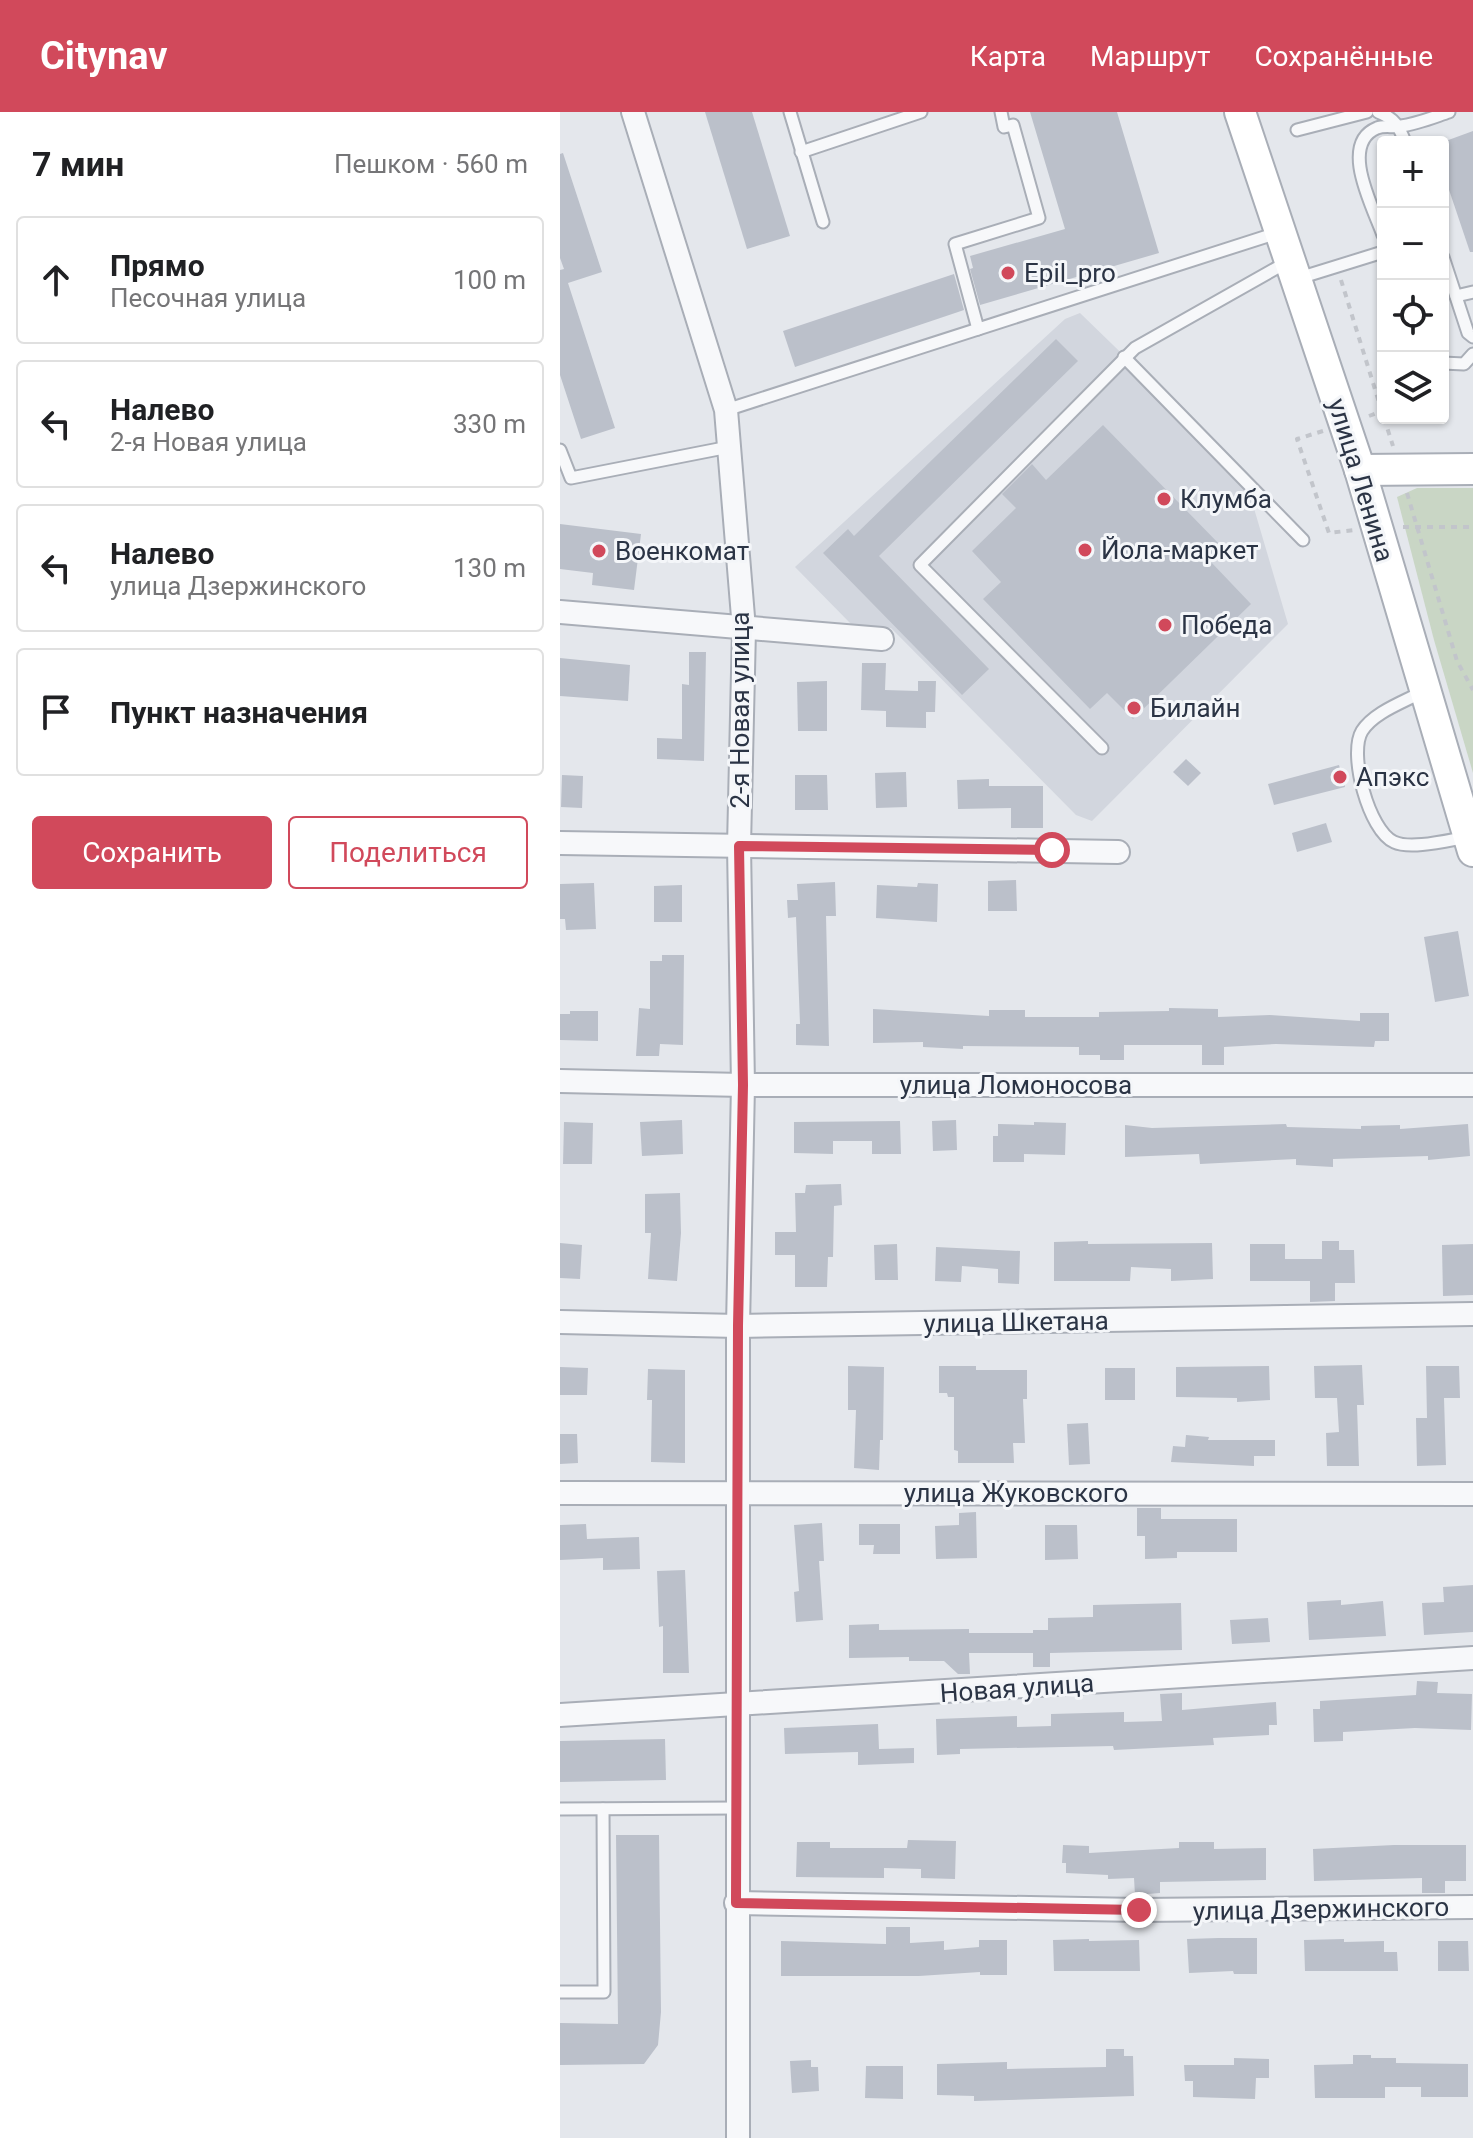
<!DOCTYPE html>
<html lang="ru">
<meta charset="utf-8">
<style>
:root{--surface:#fff;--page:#f2f2f2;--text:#202124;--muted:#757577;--line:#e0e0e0;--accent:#d1495b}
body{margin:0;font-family:Roboto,sans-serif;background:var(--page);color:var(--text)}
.controls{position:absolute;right:24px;top:24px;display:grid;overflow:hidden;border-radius:8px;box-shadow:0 2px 6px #0004}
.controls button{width:72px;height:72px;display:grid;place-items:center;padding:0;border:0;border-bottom:2px solid var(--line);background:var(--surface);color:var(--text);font:40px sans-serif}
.stop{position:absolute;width:24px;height:24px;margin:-18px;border:6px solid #d1495b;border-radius:50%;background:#fff}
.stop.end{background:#d1495b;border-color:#fff;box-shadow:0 2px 8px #0008}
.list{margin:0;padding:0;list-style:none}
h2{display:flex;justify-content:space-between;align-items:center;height:104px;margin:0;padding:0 32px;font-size:34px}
h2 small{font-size:26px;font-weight:400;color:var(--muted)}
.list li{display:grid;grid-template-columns:52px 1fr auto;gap:24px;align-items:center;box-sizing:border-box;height:128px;margin:0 16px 16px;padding:0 16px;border:2px solid var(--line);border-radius:8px}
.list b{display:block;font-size:30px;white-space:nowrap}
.list p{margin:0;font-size:26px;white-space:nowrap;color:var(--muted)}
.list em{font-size:26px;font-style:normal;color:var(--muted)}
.actions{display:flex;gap:16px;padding:24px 32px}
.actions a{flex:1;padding:18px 0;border:2px solid var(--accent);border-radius:8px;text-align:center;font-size:28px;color:var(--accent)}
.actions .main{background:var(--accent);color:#fff}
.icon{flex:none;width:44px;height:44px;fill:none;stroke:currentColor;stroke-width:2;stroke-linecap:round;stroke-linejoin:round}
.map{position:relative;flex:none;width:913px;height:2026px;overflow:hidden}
header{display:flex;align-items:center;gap:48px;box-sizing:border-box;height:112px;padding:0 40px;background:var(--accent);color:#fff}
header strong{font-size:38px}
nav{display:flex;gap:44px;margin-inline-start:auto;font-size:28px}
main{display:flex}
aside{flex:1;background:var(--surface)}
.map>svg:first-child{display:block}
.built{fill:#d2d6de}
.green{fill:#c9d6c5}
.building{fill:#bbc0ca}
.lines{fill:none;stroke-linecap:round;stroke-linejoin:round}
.lane-casing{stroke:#a9aeb7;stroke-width:15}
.street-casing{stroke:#a9aeb7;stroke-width:26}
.secondary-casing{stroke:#a9aeb7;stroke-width:34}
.path{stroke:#c2c5cb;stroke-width:4;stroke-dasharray:6 6;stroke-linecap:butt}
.lane{stroke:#f7f8fa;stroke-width:11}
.street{stroke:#f7f8fa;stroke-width:22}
.secondary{stroke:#fff;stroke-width:30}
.route{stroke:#d1495b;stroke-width:10}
.poi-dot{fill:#d1495b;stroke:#f4f6f9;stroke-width:3}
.labels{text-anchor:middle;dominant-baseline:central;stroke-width:6;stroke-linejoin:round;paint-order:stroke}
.poi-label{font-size:26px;fill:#2b3445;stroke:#f4f6f9;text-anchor:start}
.street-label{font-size:26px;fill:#2b3445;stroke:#f4f6f9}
</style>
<header>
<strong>Citynav</strong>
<nav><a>Карта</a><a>Маршрут</a><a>Сохранённые</a></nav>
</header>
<main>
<aside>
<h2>7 мин<small>Пешком · 560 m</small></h2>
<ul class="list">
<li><svg class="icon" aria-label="ahead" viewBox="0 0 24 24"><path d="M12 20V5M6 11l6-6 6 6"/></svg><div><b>Прямо</b><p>Песочная улица</p></div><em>100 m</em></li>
<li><svg class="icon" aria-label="left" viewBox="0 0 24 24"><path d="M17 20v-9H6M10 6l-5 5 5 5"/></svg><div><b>Налево</b><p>2-я Новая улица</p></div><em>330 m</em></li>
<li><svg class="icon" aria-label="left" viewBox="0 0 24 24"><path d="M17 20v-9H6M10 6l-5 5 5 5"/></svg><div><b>Налево</b><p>улица Дзержинского</p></div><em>130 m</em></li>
<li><svg class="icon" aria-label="arrive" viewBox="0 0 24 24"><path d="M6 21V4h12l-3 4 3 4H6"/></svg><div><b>Пункт назначения</b></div></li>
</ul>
<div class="actions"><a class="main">Сохранить</a><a>Поделиться</a></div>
</aside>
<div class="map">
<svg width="913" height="2026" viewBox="0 0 913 2026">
<rect width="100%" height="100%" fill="#e4e7ec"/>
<polygon class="built" points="520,201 683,359 728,512 532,709 516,703 331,516 291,512 235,455 505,207"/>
<polygon class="green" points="857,376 913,376 913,661 874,528 837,385"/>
<g class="building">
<polygon points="145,0 192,0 230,124 187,137"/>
<polygon points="470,0 557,0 599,141 420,193 410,157 413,156 410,144 505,117"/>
<polygon points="913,19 913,140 910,140 883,60 883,30"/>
<polygon points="3,41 42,160 8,171 55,316 21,327 0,263 0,158 4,157 0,146 0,42"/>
<polygon points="394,162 404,198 235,255 223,219"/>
<polygon points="496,227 518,249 319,444 429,557 402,583 263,441 288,417 294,424"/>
<polygon points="543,313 664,437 651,450 691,492 573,607 547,581 530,597 423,487 441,470 412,439 456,396 442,382 472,352 486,368"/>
<polygon points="0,412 81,422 74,478 32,473 33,461 0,457"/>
<polygon points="129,540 146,540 144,649 97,647 97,626 122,627 122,572 129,573"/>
<polygon points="0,546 70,553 68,589 0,584"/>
<polygon points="302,551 326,551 325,578 358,579 358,569 376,569 375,600 366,600 366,616 326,615 326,599 301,598"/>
<polygon points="267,569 267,619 238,619 237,570"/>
<polygon points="626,647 641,661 628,674 613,660"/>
<polygon points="779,653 785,675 714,693 708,672"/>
<polygon points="346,660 347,695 316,696 315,661"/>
<polygon points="2,663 23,664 22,696 1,695"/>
<polygon points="235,663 267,663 268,698 235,698"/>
<polygon points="429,667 429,674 483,674 483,716 451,716 451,696 398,697 397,668"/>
<polygon points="766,711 772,730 737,740 732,721"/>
<polygon points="456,768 457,799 428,799 428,769"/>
<polygon points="275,770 276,804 266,804 269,934 236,933 236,912 240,912 236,805 228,806 227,788 238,788 237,772"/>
<polygon points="34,771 36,817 6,818 5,807 0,807 0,772"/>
<polygon points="358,771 378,772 377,810 316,806 317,773 357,775"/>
<polygon points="122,773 122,810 94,810 94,774"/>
<polygon points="898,819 909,884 875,890 864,825"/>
<polygon points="102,843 124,843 123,933 100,932 99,944 76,944 79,896 90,897 90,849 102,849"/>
<polygon points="609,896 658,897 658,905 710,903 800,909 800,901 829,901 829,929 815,929 814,935 716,932 664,935 664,953 642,953 642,933 564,933 564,948 540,948 540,943 519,943 519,935 403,934 403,937 363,935 363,930 313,931 313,897 429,904 429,898 465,898 465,905 539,905 539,900 609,899"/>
<polygon points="10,899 38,899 38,929 0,928 0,902 10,902"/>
<polygon points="122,1008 123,1042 82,1044 80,1010"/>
<polygon points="396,1008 397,1038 373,1039 372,1009"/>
<polygon points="340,1009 341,1042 312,1042 312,1029 273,1029 273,1042 234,1041 234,1010"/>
<polygon points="4,1010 33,1011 32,1052 3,1052"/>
<polygon points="474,1010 506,1011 505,1043 464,1042 464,1050 433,1050 433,1024 438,1024 438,1012 474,1013"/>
<polygon points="726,1012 727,1015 801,1017 801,1014 840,1013 840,1017 908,1012 910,1044 868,1048 868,1044 773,1047 773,1055 736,1053 736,1047 640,1052 639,1042 565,1045 565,1013 592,1016"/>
<polygon points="281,1072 282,1093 274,1094 273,1145 268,1145 267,1175 235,1175 235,1143 215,1143 215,1120 236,1120 235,1081 245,1081 246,1073"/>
<polygon points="120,1081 121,1121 117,1169 88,1167 91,1121 85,1121 85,1082"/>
<polygon points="528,1129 528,1132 652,1131 653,1167 611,1169 611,1157 571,1155 570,1169 494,1169 494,1130"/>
<polygon points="762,1129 779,1129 779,1138 794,1138 795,1171 775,1171 775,1189 750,1190 750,1169 690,1169 690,1132 725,1132 725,1147 762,1147"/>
<polygon points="0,1131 22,1133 20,1167 0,1166"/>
<polygon points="337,1132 338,1168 315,1168 314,1133"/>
<polygon points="913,1132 913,1183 883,1184 882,1133"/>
<polygon points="376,1135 460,1139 459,1172 438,1171 438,1157 402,1154 401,1170 375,1169"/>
<polygon points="802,1253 804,1293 797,1293 799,1354 767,1354 766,1321 779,1320 777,1286 755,1286 754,1254"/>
<polygon points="288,1254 324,1255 323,1328 320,1328 319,1358 294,1356 296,1298 288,1298"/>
<polygon points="379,1254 416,1254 416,1258 467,1258 467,1287 463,1287 465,1331 453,1331 454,1351 398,1351 398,1339 394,1338 394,1285 388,1285 387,1281 379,1281"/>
<polygon points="709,1254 710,1288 677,1290 677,1286 616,1285 616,1255"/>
<polygon points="866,1254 899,1254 900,1286 884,1286 886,1353 857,1354 856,1306 867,1306"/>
<polygon points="0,1255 28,1256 27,1283 0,1283"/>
<rect x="545" y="1256" width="30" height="32"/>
<polygon points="88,1257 125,1258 125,1351 91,1350 92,1288 87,1288"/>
<polygon points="528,1311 530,1352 509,1353 507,1312"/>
<polygon points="0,1322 17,1322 18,1351 0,1352"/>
<polygon points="626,1323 649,1325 648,1328 715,1328 715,1344 694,1344 694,1354 611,1350 613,1334 625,1335"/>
<polygon points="577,1396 601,1396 601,1407 677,1407 677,1440 617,1440 617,1446 585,1447 585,1424 577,1424"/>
<polygon points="416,1400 417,1446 376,1447 375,1414 399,1413 399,1401"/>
<polygon points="262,1411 264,1449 259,1449 263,1508 236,1510 234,1480 239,1479 234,1413"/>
<polygon points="26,1412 27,1427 79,1425 80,1457 43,1458 43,1446 0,1448 0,1413"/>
<polygon points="299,1412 340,1412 340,1442 313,1442 314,1433 299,1433"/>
<polygon points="485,1413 517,1413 518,1447 485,1448"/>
<polygon points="125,1458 129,1561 103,1561 103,1514 99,1515 97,1459"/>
<polygon points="913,1473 913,1520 864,1523 862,1491 884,1490 883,1475"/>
<polygon points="781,1488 781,1493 823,1489 826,1524 749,1528 747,1490"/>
<polygon points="621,1491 622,1538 490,1541 490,1555 473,1555 473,1541 409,1541 410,1562 398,1562 384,1549 349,1549 349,1545 289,1546 289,1513 319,1512 319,1518 409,1517 409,1521 473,1521 473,1518 488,1518 488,1506 533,1505 533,1493"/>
<polygon points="708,1506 710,1530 672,1532 670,1508"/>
<polygon points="857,1569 878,1570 877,1581 912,1582 911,1618 855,1616 783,1620 783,1629 754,1630 753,1597 760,1597 760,1589 856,1583"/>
<polygon points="622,1581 622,1598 716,1590 717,1613 709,1613 709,1623 653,1626 654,1633 554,1638 553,1634 400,1637 400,1642 377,1643 376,1607 457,1604 457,1615 491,1614 491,1602 564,1600 564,1610 602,1609 600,1582"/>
<polygon points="318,1612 319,1637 354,1636 354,1651 298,1653 298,1640 225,1642 224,1616"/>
<polygon points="105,1627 106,1668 0,1670 0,1629"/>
<polygon points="56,1723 99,1723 101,1900 98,1933 84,1952 0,1953 0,1911 58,1912"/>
<polygon points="348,1728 396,1729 395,1767 361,1766 361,1757 324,1756 324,1766 236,1765 237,1730 270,1730 270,1736 347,1736"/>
<polygon points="619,1730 654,1730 654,1737 706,1736 706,1768 600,1770 600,1781 575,1783 574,1766 548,1767 548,1763 506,1761 506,1751 502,1751 503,1733 529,1734 529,1741 619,1736"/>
<polygon points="834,1733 906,1733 906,1769 885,1769 885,1781 862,1781 862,1766 754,1769 753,1737"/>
<polygon points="326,1815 350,1815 350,1831 384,1829 384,1838 419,1835 419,1828 447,1828 447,1863 420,1863 420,1860 359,1864 221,1864 221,1829 326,1832"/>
<polygon points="658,1826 697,1826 697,1862 674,1862 673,1859 629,1861 627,1827"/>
<polygon points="529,1827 529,1829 579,1828 580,1859 494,1859 493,1828"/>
<polygon points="784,1827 784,1830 824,1829 824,1840 837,1840 838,1859 745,1859 744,1828"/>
<polygon points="878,1829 908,1829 909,1859 878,1859"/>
<polygon points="546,1937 564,1937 564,1944 573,1944 574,1984 414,1989 414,1984 377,1983 377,1952 447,1950 447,1957 546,1955"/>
<polygon points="793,1943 811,1943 811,1946 836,1946 836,1951 908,1952 908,1985 861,1985 861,1975 825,1975 825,1986 755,1986 754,1953 793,1952"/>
<polygon points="674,1946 709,1947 709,1966 696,1966 695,1987 633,1985 633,1969 625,1969 624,1953 674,1953"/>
<polygon points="251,1948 251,1955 258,1955 259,1979 232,1981 230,1949"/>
<polygon points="306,1954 343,1954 343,1987 305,1986"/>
</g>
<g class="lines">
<g class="lane-casing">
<g id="lane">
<polyline points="230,0 263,110"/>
<path d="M818,0C834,6 839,14 845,30"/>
<polyline points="737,18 807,0"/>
<polyline points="241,40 361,0"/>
<path d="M823,123C814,97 778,32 817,16C825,13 833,16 841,14C857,12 874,5 889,0"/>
<polyline points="883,145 908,221 913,225"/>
<polyline points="736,167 823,140"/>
<polyline points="896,184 913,180"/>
<polyline points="418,217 395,132 479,106 453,13 444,15 441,0"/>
<polyline points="564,245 743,428"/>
<polyline points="883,251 904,252 913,242"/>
<polyline points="166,298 717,121"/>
<polyline points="0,338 11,366 169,335"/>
<path d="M864,579C844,590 814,600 802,619C788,642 809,719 834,730C851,738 889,728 908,725"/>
<polyline points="542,636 360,453 575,236 729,149"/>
<polyline points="0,1697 177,1696"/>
<polyline points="0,1880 44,1880 43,1697"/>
</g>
</g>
<g class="street-casing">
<g id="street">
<polyline points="73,0 166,298 184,517 179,734 183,973 178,1214 178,2026"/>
<polyline points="0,500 322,527"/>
<polyline points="0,731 558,740"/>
<polyline points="0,969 183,973 913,973"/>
<polyline points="0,1210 178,1214 913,1202"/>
<polyline points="0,1381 913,1382"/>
<polyline points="0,1603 913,1546"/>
<polyline points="176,1791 579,1798 913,1795"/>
</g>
</g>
<g class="secondary-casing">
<g id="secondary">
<polyline points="680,0 800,358 913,739"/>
<polyline points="800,358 913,357"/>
</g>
</g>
<g class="path">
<polyline points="781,168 823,303"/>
<polyline points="809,304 822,299"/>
<polyline points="824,306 833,334"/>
<polyline points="763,319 737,327 769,421 794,418"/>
<polyline points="847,381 897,549 913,578"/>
<polyline points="843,415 913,415"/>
</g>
<use href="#lane" class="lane"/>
<use href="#street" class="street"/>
<use href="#secondary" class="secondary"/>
</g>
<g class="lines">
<polyline class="route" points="492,738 179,734 183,973 178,1214 176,1791 579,1798"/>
</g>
<g class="poi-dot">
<circle cx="448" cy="161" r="8"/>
<circle cx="604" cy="387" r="8"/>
<circle cx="525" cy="438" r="8"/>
<circle cx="39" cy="439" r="8"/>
<circle cx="605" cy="513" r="8"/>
<circle cx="574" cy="596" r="8"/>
<circle cx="780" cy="665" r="8"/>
</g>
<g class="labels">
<g class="poi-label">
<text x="464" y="161">Epil_pro</text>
<text x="620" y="387">Клумба</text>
<text x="541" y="438">Йола-маркет</text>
<text x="55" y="439">Военкомат</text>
<text x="621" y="513">Победа</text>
<text x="590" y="596">Билайн</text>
<text x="796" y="665">Апэкс</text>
</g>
<g class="street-label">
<text transform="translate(801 368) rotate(73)">улица Ленина</text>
<text transform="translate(180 598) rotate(-90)">2-я Новая улица</text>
<text x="456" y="973">улица Ломоносова</text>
<text transform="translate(456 1210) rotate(-1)">улица Шкетана</text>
<text x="456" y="1381">улица Жуковского</text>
<text transform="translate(457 1576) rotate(-4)">Новая улица</text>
<text transform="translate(761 1797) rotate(-1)">улица Дзержинского</text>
</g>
</g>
</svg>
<div class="controls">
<button>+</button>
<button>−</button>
<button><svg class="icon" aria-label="locate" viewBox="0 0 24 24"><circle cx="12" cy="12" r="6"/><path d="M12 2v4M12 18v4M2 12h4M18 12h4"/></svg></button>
<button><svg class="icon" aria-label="layers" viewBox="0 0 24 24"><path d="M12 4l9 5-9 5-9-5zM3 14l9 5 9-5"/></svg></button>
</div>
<div class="stop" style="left:492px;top:738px"></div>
<div class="stop end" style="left:579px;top:1798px"></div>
</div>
</main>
